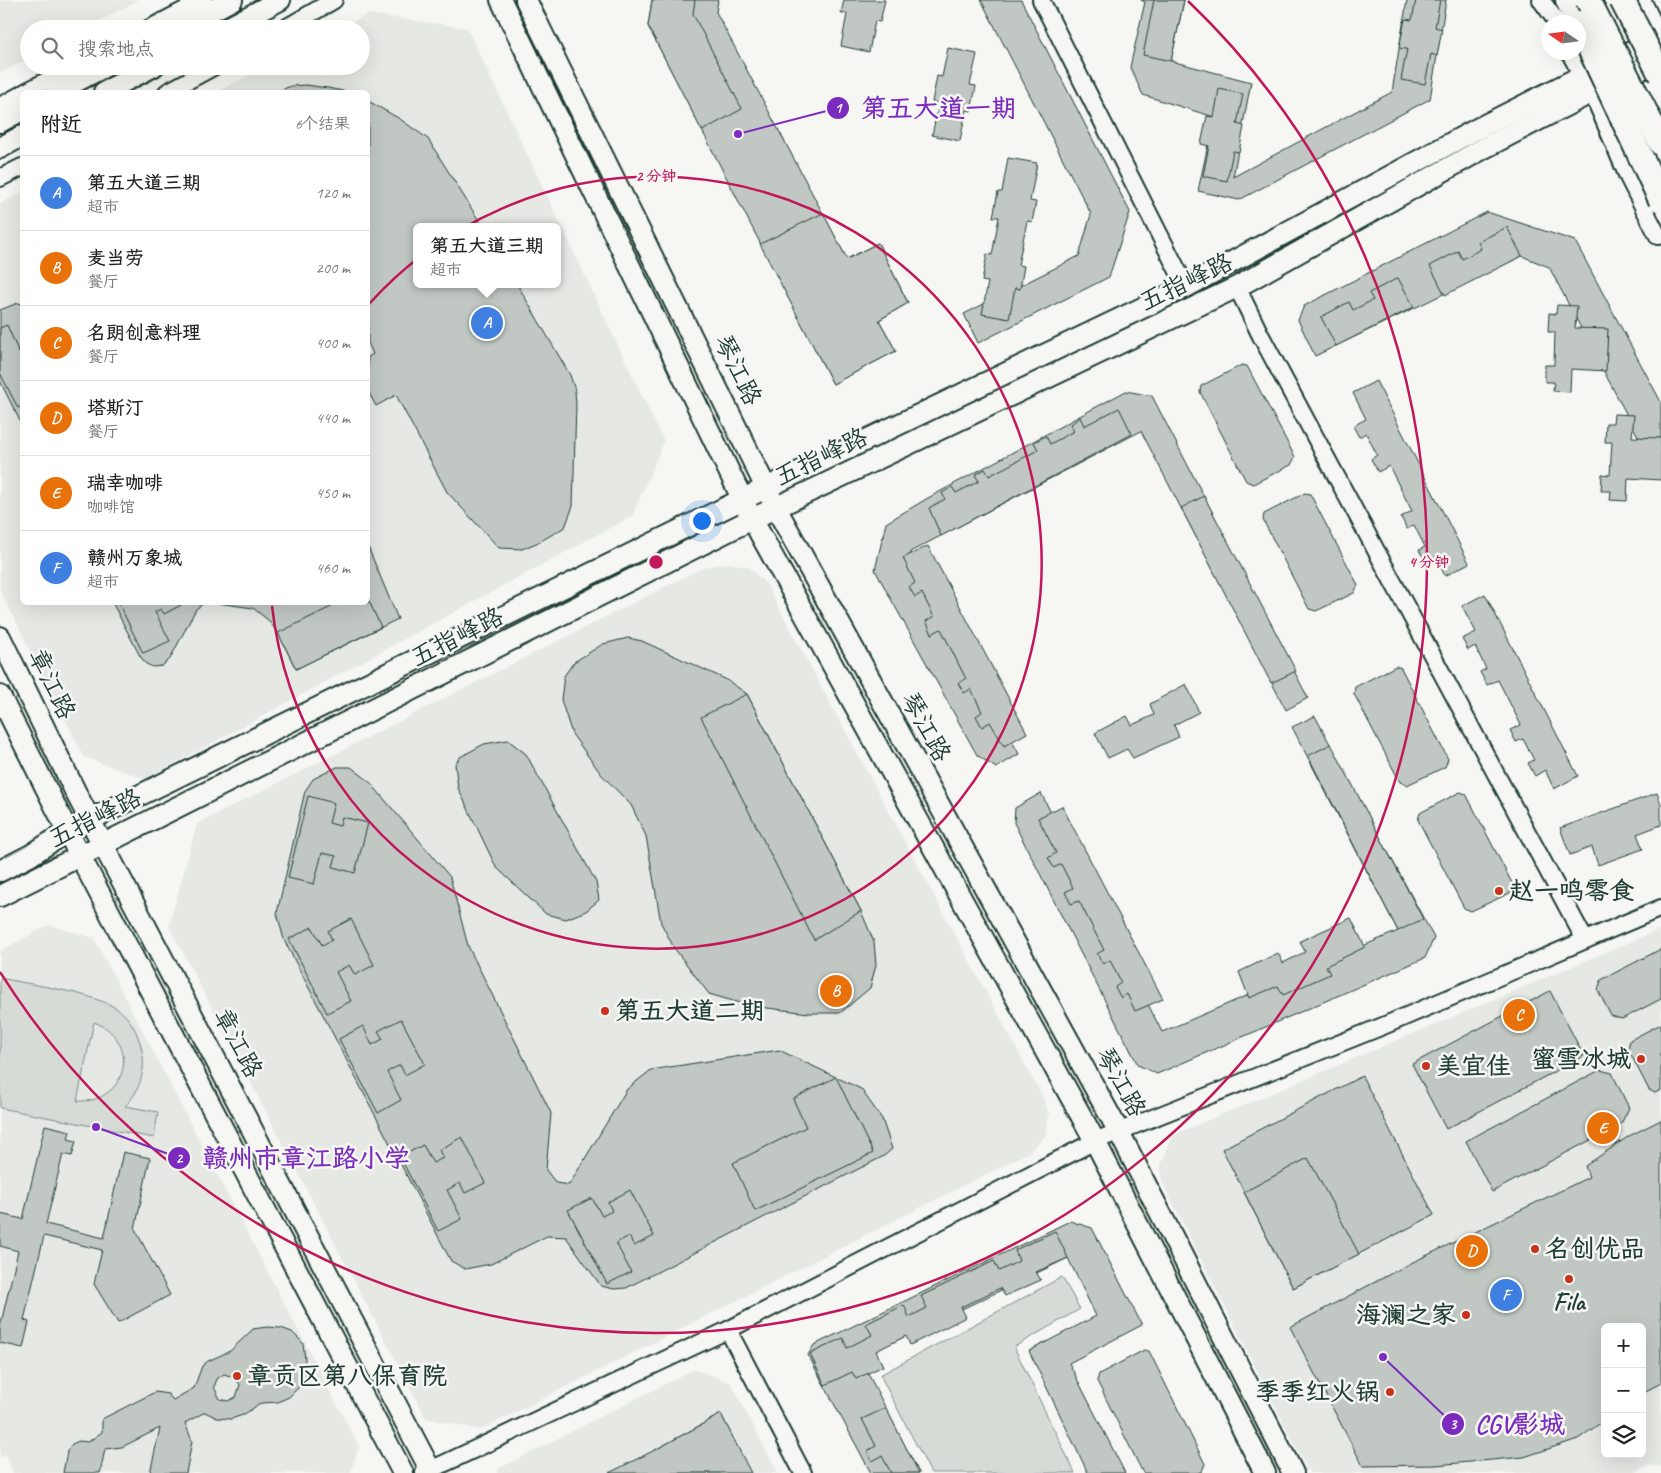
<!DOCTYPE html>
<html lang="zh">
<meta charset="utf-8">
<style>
:root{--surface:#fff;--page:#f2f2f2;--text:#222;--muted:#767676;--line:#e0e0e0;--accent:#c8321e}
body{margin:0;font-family:Caveat,"LXGW WenKai TC",sans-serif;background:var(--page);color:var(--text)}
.controls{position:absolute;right:15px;bottom:15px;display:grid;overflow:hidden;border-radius:8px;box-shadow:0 5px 20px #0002}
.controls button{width:45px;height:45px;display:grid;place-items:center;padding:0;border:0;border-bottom:1px solid var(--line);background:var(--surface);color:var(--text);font:25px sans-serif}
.compass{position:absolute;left:1541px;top:15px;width:45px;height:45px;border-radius:50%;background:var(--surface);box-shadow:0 5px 20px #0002;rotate:283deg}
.you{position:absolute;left:701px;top:520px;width:18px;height:18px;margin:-12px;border:4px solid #fff;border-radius:50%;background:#1a73e8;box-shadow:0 0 0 8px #1a73e833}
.badge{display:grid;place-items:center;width:32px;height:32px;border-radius:50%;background:var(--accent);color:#fff;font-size:16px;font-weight:700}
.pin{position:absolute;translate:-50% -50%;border:2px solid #fff;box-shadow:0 1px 5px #0006}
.popup{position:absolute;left:413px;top:223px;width:148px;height:65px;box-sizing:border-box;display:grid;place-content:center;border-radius:8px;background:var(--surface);filter:drop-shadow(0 1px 4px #0005);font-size:16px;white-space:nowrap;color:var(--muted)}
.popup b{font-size:19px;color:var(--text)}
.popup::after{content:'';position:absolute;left:50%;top:100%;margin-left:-10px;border:10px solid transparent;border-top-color:var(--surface)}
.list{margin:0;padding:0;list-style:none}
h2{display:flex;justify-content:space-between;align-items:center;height:65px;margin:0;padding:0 20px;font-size:21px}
h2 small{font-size:16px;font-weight:400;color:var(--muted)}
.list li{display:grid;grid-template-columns:32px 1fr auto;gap:15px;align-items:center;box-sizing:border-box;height:75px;padding:0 20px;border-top:1px solid var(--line)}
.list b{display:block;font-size:19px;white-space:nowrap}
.list p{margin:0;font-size:16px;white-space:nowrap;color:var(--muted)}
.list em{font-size:16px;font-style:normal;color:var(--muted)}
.icon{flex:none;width:28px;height:28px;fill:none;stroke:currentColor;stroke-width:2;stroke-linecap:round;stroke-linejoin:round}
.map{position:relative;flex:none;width:1661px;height:1473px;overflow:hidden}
.search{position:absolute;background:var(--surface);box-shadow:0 5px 20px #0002;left:20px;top:20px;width:350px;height:55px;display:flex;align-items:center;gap:12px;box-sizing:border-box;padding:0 18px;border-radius:28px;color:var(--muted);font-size:19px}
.panel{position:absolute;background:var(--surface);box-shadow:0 5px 20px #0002;left:20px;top:90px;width:350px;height:515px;border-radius:8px}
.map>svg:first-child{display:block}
.built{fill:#e6e8e4;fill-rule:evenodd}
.green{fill:#d6dbd6;stroke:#7a8c85;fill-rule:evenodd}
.building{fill:#c1c8c3;stroke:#1f3d34;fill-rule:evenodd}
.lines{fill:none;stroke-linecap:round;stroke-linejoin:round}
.minor-casing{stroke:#1f3d34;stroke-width:20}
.major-casing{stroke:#1f3d34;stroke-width:24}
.highway-casing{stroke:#1f3d34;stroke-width:28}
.minor{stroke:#f6f6f2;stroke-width:16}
.major{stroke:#f6f6f2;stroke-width:20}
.highway{stroke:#f6f6f2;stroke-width:24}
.highway-bridge-casing{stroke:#1f3d34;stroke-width:28;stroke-linecap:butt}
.highway-bridge{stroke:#f6f6f2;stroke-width:24}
.ring{fill:none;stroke:#c2185b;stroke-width:2.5}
.poi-dot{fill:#c8321e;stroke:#f6f6f2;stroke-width:2}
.labels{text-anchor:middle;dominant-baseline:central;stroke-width:5;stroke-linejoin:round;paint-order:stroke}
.street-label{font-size:25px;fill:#1f3d34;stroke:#f6f6f2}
.poi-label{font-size:25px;font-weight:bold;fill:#1f3d34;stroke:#f6f6f2;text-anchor:start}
.centre{fill:#c2185b;stroke:#f6f6f2;stroke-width:2.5}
.ring-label{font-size:15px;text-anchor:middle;font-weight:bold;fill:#c2185b;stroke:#f6f6f2;stroke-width:5;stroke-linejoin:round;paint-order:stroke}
.leader{fill:none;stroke:#7b2cbf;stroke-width:2}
.callout-dot{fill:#7b2cbf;stroke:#f6f6f2;stroke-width:2}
.mark-label{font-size:15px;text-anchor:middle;font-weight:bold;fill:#fff}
.callout-label{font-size:26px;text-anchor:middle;font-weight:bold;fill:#7b2cbf;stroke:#f6f6f2;stroke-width:5;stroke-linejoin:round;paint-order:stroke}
</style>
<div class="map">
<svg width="1661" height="1473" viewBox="0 0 1661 1473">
<rect width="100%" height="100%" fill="#f6f6f2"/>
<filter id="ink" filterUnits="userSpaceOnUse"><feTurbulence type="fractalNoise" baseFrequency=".02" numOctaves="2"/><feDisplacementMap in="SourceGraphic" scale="10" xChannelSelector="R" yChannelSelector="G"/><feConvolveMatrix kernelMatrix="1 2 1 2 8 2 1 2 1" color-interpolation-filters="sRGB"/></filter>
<g filter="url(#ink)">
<g class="built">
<polygon points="0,0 139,0 84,29 29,29 29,58 0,73"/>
<path d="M368,14L467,28L664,442L632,516L146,779L84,757L0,590V204L22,192V602H368V92H216L267,66H361V29H340ZM417,227H557V284H417Z"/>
<polygon points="728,563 749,567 766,584 1042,1096 1049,1114 1045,1136 1028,1153 481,1430 426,1418 169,926 197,824 704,567"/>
<polygon points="49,925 94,938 359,1447 350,1473 13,1473 6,1455 0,1457 0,951"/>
<path d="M1661,929V1466H1646L1633,1473H1309L1162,1182L1161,1165L1173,1135ZM1605,1327H1642V1454H1605Z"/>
<polygon points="695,1369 731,1383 778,1473 497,1473 498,1469"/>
</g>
<g class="green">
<path d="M0,978C32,985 93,992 119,1010C133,1020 141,1040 143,1057C145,1074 138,1094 125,1106L158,1112L154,1138L0,1108ZM94,1022C142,1040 128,1104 77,1101Z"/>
<polygon points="1062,1277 1080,1309 1014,1347 1075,1473 931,1473 880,1375"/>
</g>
<g class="building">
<polygon points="652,0 718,0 716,12 847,259 878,243 908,303 879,320 896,351 833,384 648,26"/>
<polygon points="652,0 695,0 693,14 742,109 702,131 648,26"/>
<polygon points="844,0 885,0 880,22 875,21 869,52 841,46 847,14 841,13"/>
<polygon points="981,0 1021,0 1130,212 1109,277 978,343 964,314 1079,256 1091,214"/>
<polygon points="1141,0 1184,0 1171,61 1251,82 1233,177 1392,92 1407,0 1446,0 1430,99 1239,200 1198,191 1214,117 1143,95 1130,67 1145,2"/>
<polygon points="1154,0 1184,0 1171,61 1143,55"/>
<polygon points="1416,0 1440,0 1435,27 1442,29 1437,56 1431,54 1425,84 1401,80 1407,49 1399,48 1405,19 1412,20"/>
<polygon points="948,48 977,54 970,85 976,86 971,111 966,110 960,141 932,135 939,103 932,102 937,76 942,77"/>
<polygon points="306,85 328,88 347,92 276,92 291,86"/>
<polygon points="1219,89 1243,94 1237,124 1244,126 1239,152 1233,151 1227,181 1203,176 1209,146 1201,144 1207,116 1214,117"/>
<polygon points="368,101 400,119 428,139 483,227 417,227 417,284 517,284 570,375 575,390 576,404 573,506 565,527 541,541 522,549 499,548 447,492 396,395 376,406 368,391 368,357 373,354 368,343"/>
<polygon points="1008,158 1037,163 1030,201 1036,202 1032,222 1027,221 1018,265 1024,266 1020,289 1015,288 1009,319 982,314 988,282 982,281 987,254 992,255 999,217 993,217 998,192 1002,192"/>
<polygon points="1487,212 1575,241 1661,402 1661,480 1549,267 1522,256 1315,356 1298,320 1304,306"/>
<polygon points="823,213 847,259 878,243 908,303 879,320 896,351 833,384 760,244"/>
<polygon points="1507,227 1522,256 1445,295 1430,266 1458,251 1462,259 1481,249 1478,242"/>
<polygon points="1398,278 1414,307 1336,346 1321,317 1349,302 1353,310 1373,300 1369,293"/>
<polygon points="18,303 22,304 22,425 0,381 0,310"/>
<polygon points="1557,305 1577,306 1575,328 1608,329 1606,371 1571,369 1570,392 1553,391 1554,382 1545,382 1545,365 1554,365 1555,332 1548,332 1549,313 1556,314"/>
<polygon points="7,325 19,353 22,351 22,406 18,408 0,373 0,328"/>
<polygon points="1242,365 1247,366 1295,457 1291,465 1253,484 1246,481 1200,392 1201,386"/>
<polygon points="1376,381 1469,563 1445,576 1436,557 1426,562 1419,550 1425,547 1414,525 1407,529 1401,517 1412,511 1389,466 1378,472 1371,459 1377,455 1366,433 1359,437 1353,426 1366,419 1353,393"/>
<polygon points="1126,391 1152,396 1308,698 1286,710 1141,431 910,552 1019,754 996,768 977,755 875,570 886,523 928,498"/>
<polygon points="1119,408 1132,434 941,536 929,508 945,499 942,493 952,487 956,493 979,481 975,475 985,469 989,476 1038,450 1034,442 1046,436 1050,444 1074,431 1070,425 1080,417 1084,426"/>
<polygon points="1614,414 1634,415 1632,437 1661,438 1661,480 1628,478 1627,501 1610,500 1611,491 1601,491 1602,474 1610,475 1612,442 1605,442 1606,423 1613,423"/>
<polygon points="1305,493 1310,494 1358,585 1354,593 1316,611 1309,609 1263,520 1264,514"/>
<polygon points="1204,496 1296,671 1271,683 1181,508"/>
<polygon points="928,546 1027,733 1004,746 990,722 982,727 976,716 982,712 971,689 964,693 958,683 966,679 941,629 932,634 926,621 934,617 922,593 915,597 909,587 915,583 903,558"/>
<polygon points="368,547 398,619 296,669 278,633 268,620 253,608 210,602 368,602"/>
<polygon points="1485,594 1578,776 1554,789 1545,770 1535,776 1528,763 1534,760 1523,739 1516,742 1510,730 1521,725 1498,680 1487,685 1480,672 1486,669 1475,646 1468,650 1462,639 1476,632 1462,606"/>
<polygon points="368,599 381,627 296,669 278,633 331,607 329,602 368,602"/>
<polygon points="112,602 205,602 196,609 170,659 162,666 153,667 146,664 140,656"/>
<polygon points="118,602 180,602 181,605 164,614 161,609 155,612 170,641 143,653"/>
<polygon points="628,638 642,641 727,680 747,694 861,911 874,942 876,965 870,988 840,1013 809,1013 750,1006 709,994 674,948 661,923 646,836 631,805 601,774 572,734 561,700 564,676 574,662 603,644"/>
<polygon points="1396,666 1401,668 1448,759 1445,767 1407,785 1400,782 1354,694 1355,687"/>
<polygon points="1186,684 1199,712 1174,725 1179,737 1133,758 1127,749 1108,758 1095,733 1127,716 1132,725 1154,715 1150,704"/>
<polygon points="747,694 861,911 814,940 701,717"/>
<polygon points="1315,716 1434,938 1425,958 1157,1074 1138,1065 1014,823 1015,808 1041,793 1162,1032 1398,931 1292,727"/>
<polygon points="508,740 526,754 596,882 599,900 586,911 566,919 546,914 496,867 458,788 455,764 460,757 484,744"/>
<polygon points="1331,744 1423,919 1398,931 1308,756"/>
<polygon points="337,767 351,767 369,781 450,877 468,946 551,1113 546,1170 556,1183 569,1185 627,1089 651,1070 779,1050 861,1089 882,1119 892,1149 884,1156 626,1288 614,1289 601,1286 566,1237 547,1236 491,1264 465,1269 451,1261 284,940 277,913 305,791 313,779"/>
<polygon points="1460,792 1466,794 1513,885 1510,893 1471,911 1464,908 1418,820 1420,813"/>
<polygon points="1657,793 1661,804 1661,825 1637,834 1643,849 1598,865 1592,847 1570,855 1560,828"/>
<polygon points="308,796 334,803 329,823 340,826 342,817 368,823 355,873 333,867 336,856 322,853 314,884 288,878"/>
<polygon points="1062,806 1163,999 1135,1011 1127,994 1121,998 1115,987 1121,983 1110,960 1103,964 1097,954 1104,950 1079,901 1071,904 1065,892 1073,888 1061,864 1054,868 1048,858 1056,853 1038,818"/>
<polygon points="1351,918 1365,947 1326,966 1330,974 1283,995 1278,986 1249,998 1239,972 1278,953 1283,963 1305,952 1300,941"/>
<polygon points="351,919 374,965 355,975 349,965 336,972 351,1001 327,1013 289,939 312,927 322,945 332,940 328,931"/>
<polygon points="1661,949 1661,999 1622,1019 1611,1016 1598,990 1601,980"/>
<polygon points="1550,991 1584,1056 1446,1129 1412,1064"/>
<polygon points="401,1019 425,1064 405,1075 400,1065 387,1072 401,1100 378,1113 339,1039 363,1026 372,1045 383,1039 378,1031"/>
<polygon points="1661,1024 1661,1090 1655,1093 1649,1090 1628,1049 1630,1040"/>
<polygon points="1600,1070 1612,1073 1629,1108 1621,1124 1492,1192 1466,1141"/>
<polygon points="1362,1076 1434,1215 1293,1288 1222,1149"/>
<polygon points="836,1077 873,1153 755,1211 733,1163 806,1127 793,1099"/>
<polygon points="1661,1120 1661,1383 1642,1393 1642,1327 1605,1327 1605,1420 1578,1439 1524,1457 1436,1465 1363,1466 1290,1327 1411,1263 1589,1177 1585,1166 1629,1136"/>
<polygon points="45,1125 70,1131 68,1139 76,1141 72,1156 63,1154 46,1224 104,1238 123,1152 150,1158 135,1229 170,1295 118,1323 94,1284 102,1250 44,1236 24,1320 29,1322 23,1348 0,1343 0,1327 18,1251 0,1246 0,1214 23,1219"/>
<polygon points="462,1137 485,1183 465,1193 460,1183 447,1190 462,1219 438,1231 400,1157 423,1145 433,1163 443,1158 439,1150"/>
<polygon points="1308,1158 1359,1254 1293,1288 1244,1192"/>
<polygon points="630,1190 654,1236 634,1246 629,1236 616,1243 631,1272 607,1284 568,1210 592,1198 602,1216 612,1211 608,1202"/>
<polygon points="1070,1221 1092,1228 1142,1325 1069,1363 1125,1473 1088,1473 1029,1351 1096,1316 1068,1258 860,1358 919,1473 871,1473 808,1355 814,1345"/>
<polygon points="1055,1231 1068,1258 1036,1272 1041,1280 1005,1296 1000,1288 961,1307 966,1317 910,1345 906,1336 876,1351 883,1366 856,1379 852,1372 825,1385 810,1354 843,1338 847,1348 872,1335 866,1324 904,1305 909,1317 927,1308 921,1296 994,1261 999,1271 1019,1261 1015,1250"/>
<path d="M267,1327L281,1328L292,1332L303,1343L305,1359L304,1377L298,1388L289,1397L278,1402L261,1403L243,1415L231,1419L217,1418L205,1412L185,1423L192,1441L186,1473H150L160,1428L122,1447L105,1449L100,1473H63L67,1451L72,1444L79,1441L88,1442L102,1432V1419L155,1392L168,1394L173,1400L194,1388L202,1366L208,1361L230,1351L253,1329ZM224,1374L236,1378L240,1385L236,1397L228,1401L220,1399L214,1387L217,1379Z"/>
<polygon points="1144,1350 1149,1351 1205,1464 1202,1471 1197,1473 1143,1473 1097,1381 1099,1374"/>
<polygon points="886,1408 919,1473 891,1473 882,1456 872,1461 867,1451 876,1446 862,1419"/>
<polygon points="721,1414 744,1461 720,1473 668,1473 655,1450"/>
<polygon points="721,1414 751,1473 609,1473 655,1450"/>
</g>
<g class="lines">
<g class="minor-casing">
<g id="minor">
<polyline points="1041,0 1186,287"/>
<polyline points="1541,0 1557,22"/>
<polyline points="148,29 204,0"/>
<polyline points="284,29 334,0"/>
<polyline points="1569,52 1592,92 1628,177 1658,236"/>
<polyline points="25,92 75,66"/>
<polyline points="167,92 215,66"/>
<polyline points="0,106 22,94"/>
<polyline points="0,178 22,167"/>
<polyline points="1237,287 1261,336 1585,940"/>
<polyline points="728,1330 803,1473"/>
<polyline points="424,1473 728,1330 1095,1141 1383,1026 1661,908"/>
</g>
</g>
<g class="major-casing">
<g id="major">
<polyline points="501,0 752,519 1095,1141 1265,1473"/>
<polyline points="526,0 776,508 1119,1132 1293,1473"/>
<polyline points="1640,0 1661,43"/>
<polyline points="177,29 232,0"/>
<polyline points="225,29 280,0"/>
<polyline points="56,92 106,66"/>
<polyline points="104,92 154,66"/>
<polyline points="0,122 22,110"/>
<polyline points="0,148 22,136"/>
<polyline points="0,637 77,795 432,1473"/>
<polyline points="0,696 80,856 403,1473"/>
<polyline points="0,871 31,855 69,830 743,499 1186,287 1475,130 1661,36"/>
<polyline points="0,896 752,519 1237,287 1484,148 1592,92 1661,60"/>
</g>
</g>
<g class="highway-casing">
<polyline id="highway" points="1568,0 1578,22"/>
</g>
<use href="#minor" class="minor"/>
<use href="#major" class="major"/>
<use href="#highway" class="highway"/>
<g class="highway-bridge-casing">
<g id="highway-bridge">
<polyline points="1588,0 1661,143"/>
<polyline points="1622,0 1661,75"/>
<polyline points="1578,23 1661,200"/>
</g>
</g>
<use href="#highway-bridge" class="highway-bridge"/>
</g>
</g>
<g class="ring">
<path d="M369 304A386 386 0 1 1 272 606"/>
<path d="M1188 1A773 773 0 1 1 0 972"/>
</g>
<g class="poi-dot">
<circle cx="1499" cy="891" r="5"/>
<circle cx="605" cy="1011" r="5"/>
<circle cx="1641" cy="1059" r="5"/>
<circle cx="1426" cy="1066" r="5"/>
<circle cx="1535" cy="1249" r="5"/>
<circle cx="1569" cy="1279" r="5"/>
<circle cx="1466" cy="1315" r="5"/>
<circle cx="237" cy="1376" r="5"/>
<circle cx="1390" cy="1392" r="5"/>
</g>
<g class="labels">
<g class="street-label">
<text transform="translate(1186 282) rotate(-26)">五指峰路</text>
<text transform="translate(738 370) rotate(64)">琴江路</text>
<text transform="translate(821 457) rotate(-26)">五指峰路</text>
<text transform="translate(457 637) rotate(-27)">五指峰路</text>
<text transform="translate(52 684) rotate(64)">章江路</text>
<text transform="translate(926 727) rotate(61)">琴江路</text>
<text transform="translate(95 818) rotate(-27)">五指峰路</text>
<text transform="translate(238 1043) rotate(62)">章江路</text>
<text transform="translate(1121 1082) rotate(61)">琴江路</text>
</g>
<g class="poi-label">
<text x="1509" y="891">赵一鸣零食</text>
<text x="615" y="1011">第五大道二期</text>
<text x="1631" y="1059" text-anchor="end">蜜雪冰城</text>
<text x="1436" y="1066">美宜佳</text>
<text x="1545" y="1249">名创优品</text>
<text x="1569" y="1302" text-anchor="middle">Fila</text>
<text x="1456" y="1315" text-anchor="end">海澜之家</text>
<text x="247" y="1376">章贡区第八保育院</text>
<text x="1380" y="1392" text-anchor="end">季季红火锅</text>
</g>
</g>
<circle cx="656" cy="562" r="8" class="centre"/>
<g class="ring-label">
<text x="656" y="181">2 分钟</text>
<text x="1429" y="567">4 分钟</text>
</g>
<path class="leader" d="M738 134L838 108M96 1127L179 1158M1383 1357L1453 1424"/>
<g class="callout-dot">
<circle cx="738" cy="134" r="5"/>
<circle cx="96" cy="1127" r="5"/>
<circle cx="1383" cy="1357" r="5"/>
<circle cx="838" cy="108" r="12"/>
<circle cx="179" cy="1158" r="12"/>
<circle cx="1453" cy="1424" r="12"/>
</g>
<g class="mark-label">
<text x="838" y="113">1</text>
<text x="179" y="1163">2</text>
<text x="1453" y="1429">3</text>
</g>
<g class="callout-label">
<text x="939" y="117">第五大道一期</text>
<text x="306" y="1167">赣州市章江路小学</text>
<text x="1520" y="1433">CGV影城</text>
</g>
</svg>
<div class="controls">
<button>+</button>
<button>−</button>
<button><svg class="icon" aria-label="layers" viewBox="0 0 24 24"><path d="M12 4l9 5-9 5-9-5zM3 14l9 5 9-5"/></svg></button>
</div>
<svg class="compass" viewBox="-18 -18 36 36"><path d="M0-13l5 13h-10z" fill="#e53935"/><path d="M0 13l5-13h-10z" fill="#767676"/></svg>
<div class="you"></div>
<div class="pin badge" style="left:487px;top:323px;background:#3f7fe0">A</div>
<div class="popup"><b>第五大道三期</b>超市</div>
<div class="pin badge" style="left:836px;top:991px;background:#e8710a">B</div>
<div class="pin badge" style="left:1519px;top:1015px;background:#e8710a">C</div>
<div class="pin badge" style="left:1472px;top:1251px;background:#e8710a">D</div>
<div class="pin badge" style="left:1603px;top:1128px;background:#e8710a">E</div>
<div class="pin badge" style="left:1506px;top:1295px;background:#3f7fe0">F</div>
<div class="search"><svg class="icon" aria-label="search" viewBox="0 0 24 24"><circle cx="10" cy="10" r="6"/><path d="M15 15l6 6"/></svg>搜索地点</div>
<section class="panel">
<h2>附近<small>6个结果</small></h2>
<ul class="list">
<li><span class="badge" style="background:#3f7fe0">A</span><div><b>第五大道三期</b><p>超市</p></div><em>120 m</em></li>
<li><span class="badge" style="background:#e8710a">B</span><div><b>麦当劳</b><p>餐厅</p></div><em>200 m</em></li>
<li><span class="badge" style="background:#e8710a">C</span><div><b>名朗创意料理</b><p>餐厅</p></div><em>400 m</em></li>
<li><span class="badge" style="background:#e8710a">D</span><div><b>塔斯汀</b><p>餐厅</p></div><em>440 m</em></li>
<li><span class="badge" style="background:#e8710a">E</span><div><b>瑞幸咖啡</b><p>咖啡馆</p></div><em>450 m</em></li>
<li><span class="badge" style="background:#3f7fe0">F</span><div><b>赣州万象城</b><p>超市</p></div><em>460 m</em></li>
</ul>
</section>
</div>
